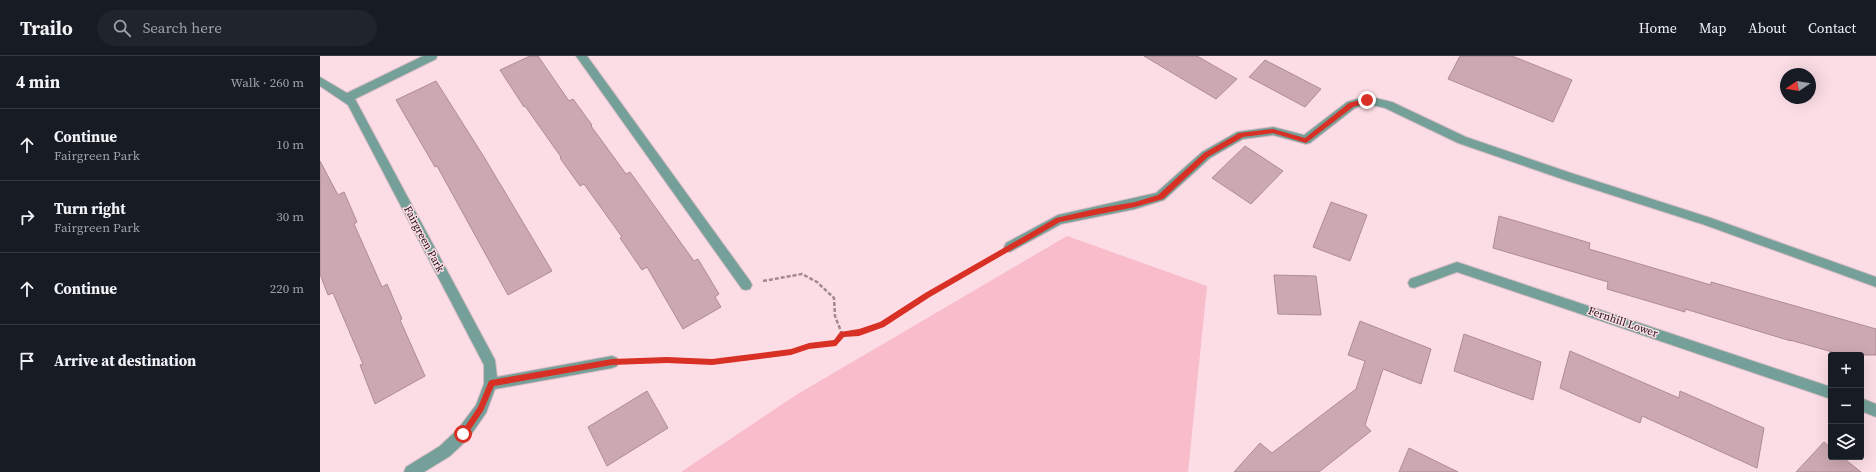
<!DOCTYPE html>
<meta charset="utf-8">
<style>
:root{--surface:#171b24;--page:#20242c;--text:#f1f3f6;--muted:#9ea1a6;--line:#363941}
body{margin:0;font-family:"Source Serif 4",serif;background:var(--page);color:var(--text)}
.controls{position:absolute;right:12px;bottom:12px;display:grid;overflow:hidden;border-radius:4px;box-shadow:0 4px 16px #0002}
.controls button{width:36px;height:36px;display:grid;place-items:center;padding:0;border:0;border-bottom:1px solid var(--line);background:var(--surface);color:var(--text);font:20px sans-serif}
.compass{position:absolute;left:1460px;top:12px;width:36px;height:36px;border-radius:50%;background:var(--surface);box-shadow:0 4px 16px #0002;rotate:258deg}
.stop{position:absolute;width:12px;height:12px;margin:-9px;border:3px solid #d93025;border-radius:50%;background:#fff}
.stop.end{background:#d93025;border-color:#fff;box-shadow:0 1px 4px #0008}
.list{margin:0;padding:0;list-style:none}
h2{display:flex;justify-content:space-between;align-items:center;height:52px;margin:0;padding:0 16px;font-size:17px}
h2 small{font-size:13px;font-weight:400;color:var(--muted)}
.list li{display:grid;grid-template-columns:26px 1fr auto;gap:12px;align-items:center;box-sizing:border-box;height:72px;padding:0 16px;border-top:1px solid var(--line)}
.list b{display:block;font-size:15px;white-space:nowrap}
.list p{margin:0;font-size:13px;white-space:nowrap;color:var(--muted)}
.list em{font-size:13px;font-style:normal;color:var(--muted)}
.icon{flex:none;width:22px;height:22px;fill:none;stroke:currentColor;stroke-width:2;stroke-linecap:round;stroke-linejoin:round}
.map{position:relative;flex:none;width:1556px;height:416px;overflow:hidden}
header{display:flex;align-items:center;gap:24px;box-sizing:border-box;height:56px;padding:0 20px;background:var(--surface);border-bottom:1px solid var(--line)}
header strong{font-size:19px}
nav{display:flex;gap:22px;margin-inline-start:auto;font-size:14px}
.search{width:280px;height:36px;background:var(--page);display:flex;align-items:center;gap:10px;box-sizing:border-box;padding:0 14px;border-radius:22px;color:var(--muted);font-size:15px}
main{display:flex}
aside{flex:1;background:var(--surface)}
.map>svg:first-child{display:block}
.green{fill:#f8bccb}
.building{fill:#cca8b1;stroke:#af8c94}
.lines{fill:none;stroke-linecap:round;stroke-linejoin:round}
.street-casing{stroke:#d8bcc3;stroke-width:2}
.path{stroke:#a1898f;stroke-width:2.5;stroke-dasharray:4 2;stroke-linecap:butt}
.street{fill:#74a099;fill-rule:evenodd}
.route{fill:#d93025}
.labels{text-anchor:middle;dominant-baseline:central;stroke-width:3;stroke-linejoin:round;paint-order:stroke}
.street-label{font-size:11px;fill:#1a0e11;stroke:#fcdde5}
</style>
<header>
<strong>Trailo</strong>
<div class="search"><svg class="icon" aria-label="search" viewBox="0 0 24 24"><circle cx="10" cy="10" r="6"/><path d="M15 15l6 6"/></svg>Search here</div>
<nav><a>Home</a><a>Map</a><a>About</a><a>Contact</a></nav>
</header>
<main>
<aside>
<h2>4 min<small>Walk · 260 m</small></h2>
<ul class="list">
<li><svg class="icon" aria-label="ahead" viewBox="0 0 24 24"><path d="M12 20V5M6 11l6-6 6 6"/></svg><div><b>Continue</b><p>Fairgreen Park</p></div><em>10 m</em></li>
<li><svg class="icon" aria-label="right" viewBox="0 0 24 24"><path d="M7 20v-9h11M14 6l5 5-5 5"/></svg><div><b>Turn right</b><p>Fairgreen Park</p></div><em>30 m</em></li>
<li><svg class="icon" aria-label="ahead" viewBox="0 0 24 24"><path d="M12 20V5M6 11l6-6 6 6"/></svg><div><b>Continue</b></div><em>220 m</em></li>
<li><svg class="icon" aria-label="arrive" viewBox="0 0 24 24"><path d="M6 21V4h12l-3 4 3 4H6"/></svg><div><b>Arrive at destination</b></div></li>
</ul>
</aside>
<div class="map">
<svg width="1556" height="416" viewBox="0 0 1556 416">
<rect width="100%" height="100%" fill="#fcdde5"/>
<polygon class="green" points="747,180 887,230 868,416 361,416 476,339"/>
<g class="building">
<polygon points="210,0 218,0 249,45 253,43 272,69 271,70 306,118 310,116 374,205 378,203 399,238 395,241 401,251 363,273 327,211 322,214 300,182 302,181 264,128 260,130 240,102 241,101 205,50 204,51 180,14"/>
<polygon points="824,0 877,0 917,23 896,43"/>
<polygon points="1140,0 1192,0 1252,24 1233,66 1128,23"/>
<polygon points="945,4 1001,33 985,51 929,21"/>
<polygon points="116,25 164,101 232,215 188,239 117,110 115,111 76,44"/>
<polygon points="925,90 963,115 931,148 892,122"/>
<polygon points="0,105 18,139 24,136 37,166 34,168 62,231 67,228 82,263 80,264 105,320 55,348 40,309 43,308 13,237 8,239 0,218"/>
<polygon points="1011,146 1047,159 1030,205 993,191"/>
<polygon points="1179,160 1270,187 1269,193 1391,229 1391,226 1556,273 1556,299 1523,299 1470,284 1471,285 1365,253 1365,256 1287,233 1288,226 1173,192"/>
<polygon points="954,219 996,220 1001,259 958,258"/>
<polygon points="1040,265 1111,293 1101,328 1063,313 1045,369 1051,375 999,416 914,416 940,387 952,397 1036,333 1045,305 1028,299"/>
<polygon points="1144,278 1221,306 1213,344 1134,315"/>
<polygon points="1250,295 1359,342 1360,335 1444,372 1437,412 1322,360 1320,367 1240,332"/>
<polygon points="327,335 348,372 287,410 268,371"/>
<polygon points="1504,386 1511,392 1511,401 1522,401 1541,416 1476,416"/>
<polygon points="1089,392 1138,416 1079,416"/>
</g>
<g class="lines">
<g class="street-casing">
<g id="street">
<polygon points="103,0 117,0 116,3 35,43 175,304 177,321 292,300 297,302 298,306 297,310 292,312 175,333 166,357 148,383 130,400 104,416 84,416 86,411 120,390 138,373 156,349 164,328 164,309 28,49 0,30 0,21 27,37"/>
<polygon points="256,0 267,0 430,225 432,229 430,233 426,234 422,233"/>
<polygon points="1047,40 1072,46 1146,81 1251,117 1391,162 1556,221 1556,231 1385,169 1245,124 1138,87 1065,52 1047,48 1035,52 990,87 986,88 953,79 923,83 890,102 844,144 815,153 741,168 690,196 686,195 684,191 686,187 738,159 836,137 882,96 917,76 953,71 984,79 1027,46"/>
<polygon points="1137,206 1511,331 1511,343 1137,216 1094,232 1090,231 1088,227 1090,223"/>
<polygon points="1541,342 1556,348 1556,361 1541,355"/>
</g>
</g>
<g class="path">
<polyline points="443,225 482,218 497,226 514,242 515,260 522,278 547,273 568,264 674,200"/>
<polyline points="311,305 347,304 392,306 471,296 489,290 516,287 522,278"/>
</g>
<use href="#street" class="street"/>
</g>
<polygon class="route" points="1047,42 1049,43 1049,46 1033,51 986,87 953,77 923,81 888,101 843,143 815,151 740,166 610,241 564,271 539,280 524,281 516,290 489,293 471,299 392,309 347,307 292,309 174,330 163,355 146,380 143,381 140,378 158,351 169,325 171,324 292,303 347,301 392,303 471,293 489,287 514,284 520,276 539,273 560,266 605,237 736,162 775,153 815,146 838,139 884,97 919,77 953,73 985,82 1029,47"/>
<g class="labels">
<g class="street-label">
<text transform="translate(104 183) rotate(62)">Fairgreen Park</text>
<text transform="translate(1303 266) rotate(19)">Fernhill Lower</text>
</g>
</g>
</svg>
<div class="controls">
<button>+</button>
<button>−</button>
<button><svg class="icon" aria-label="layers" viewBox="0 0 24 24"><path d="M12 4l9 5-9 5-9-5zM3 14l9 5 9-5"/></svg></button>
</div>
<svg class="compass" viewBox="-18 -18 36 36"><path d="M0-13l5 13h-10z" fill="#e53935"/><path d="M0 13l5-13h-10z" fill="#9ea1a6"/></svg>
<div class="stop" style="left:143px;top:378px"></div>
<div class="stop end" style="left:1047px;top:44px"></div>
</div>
</main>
